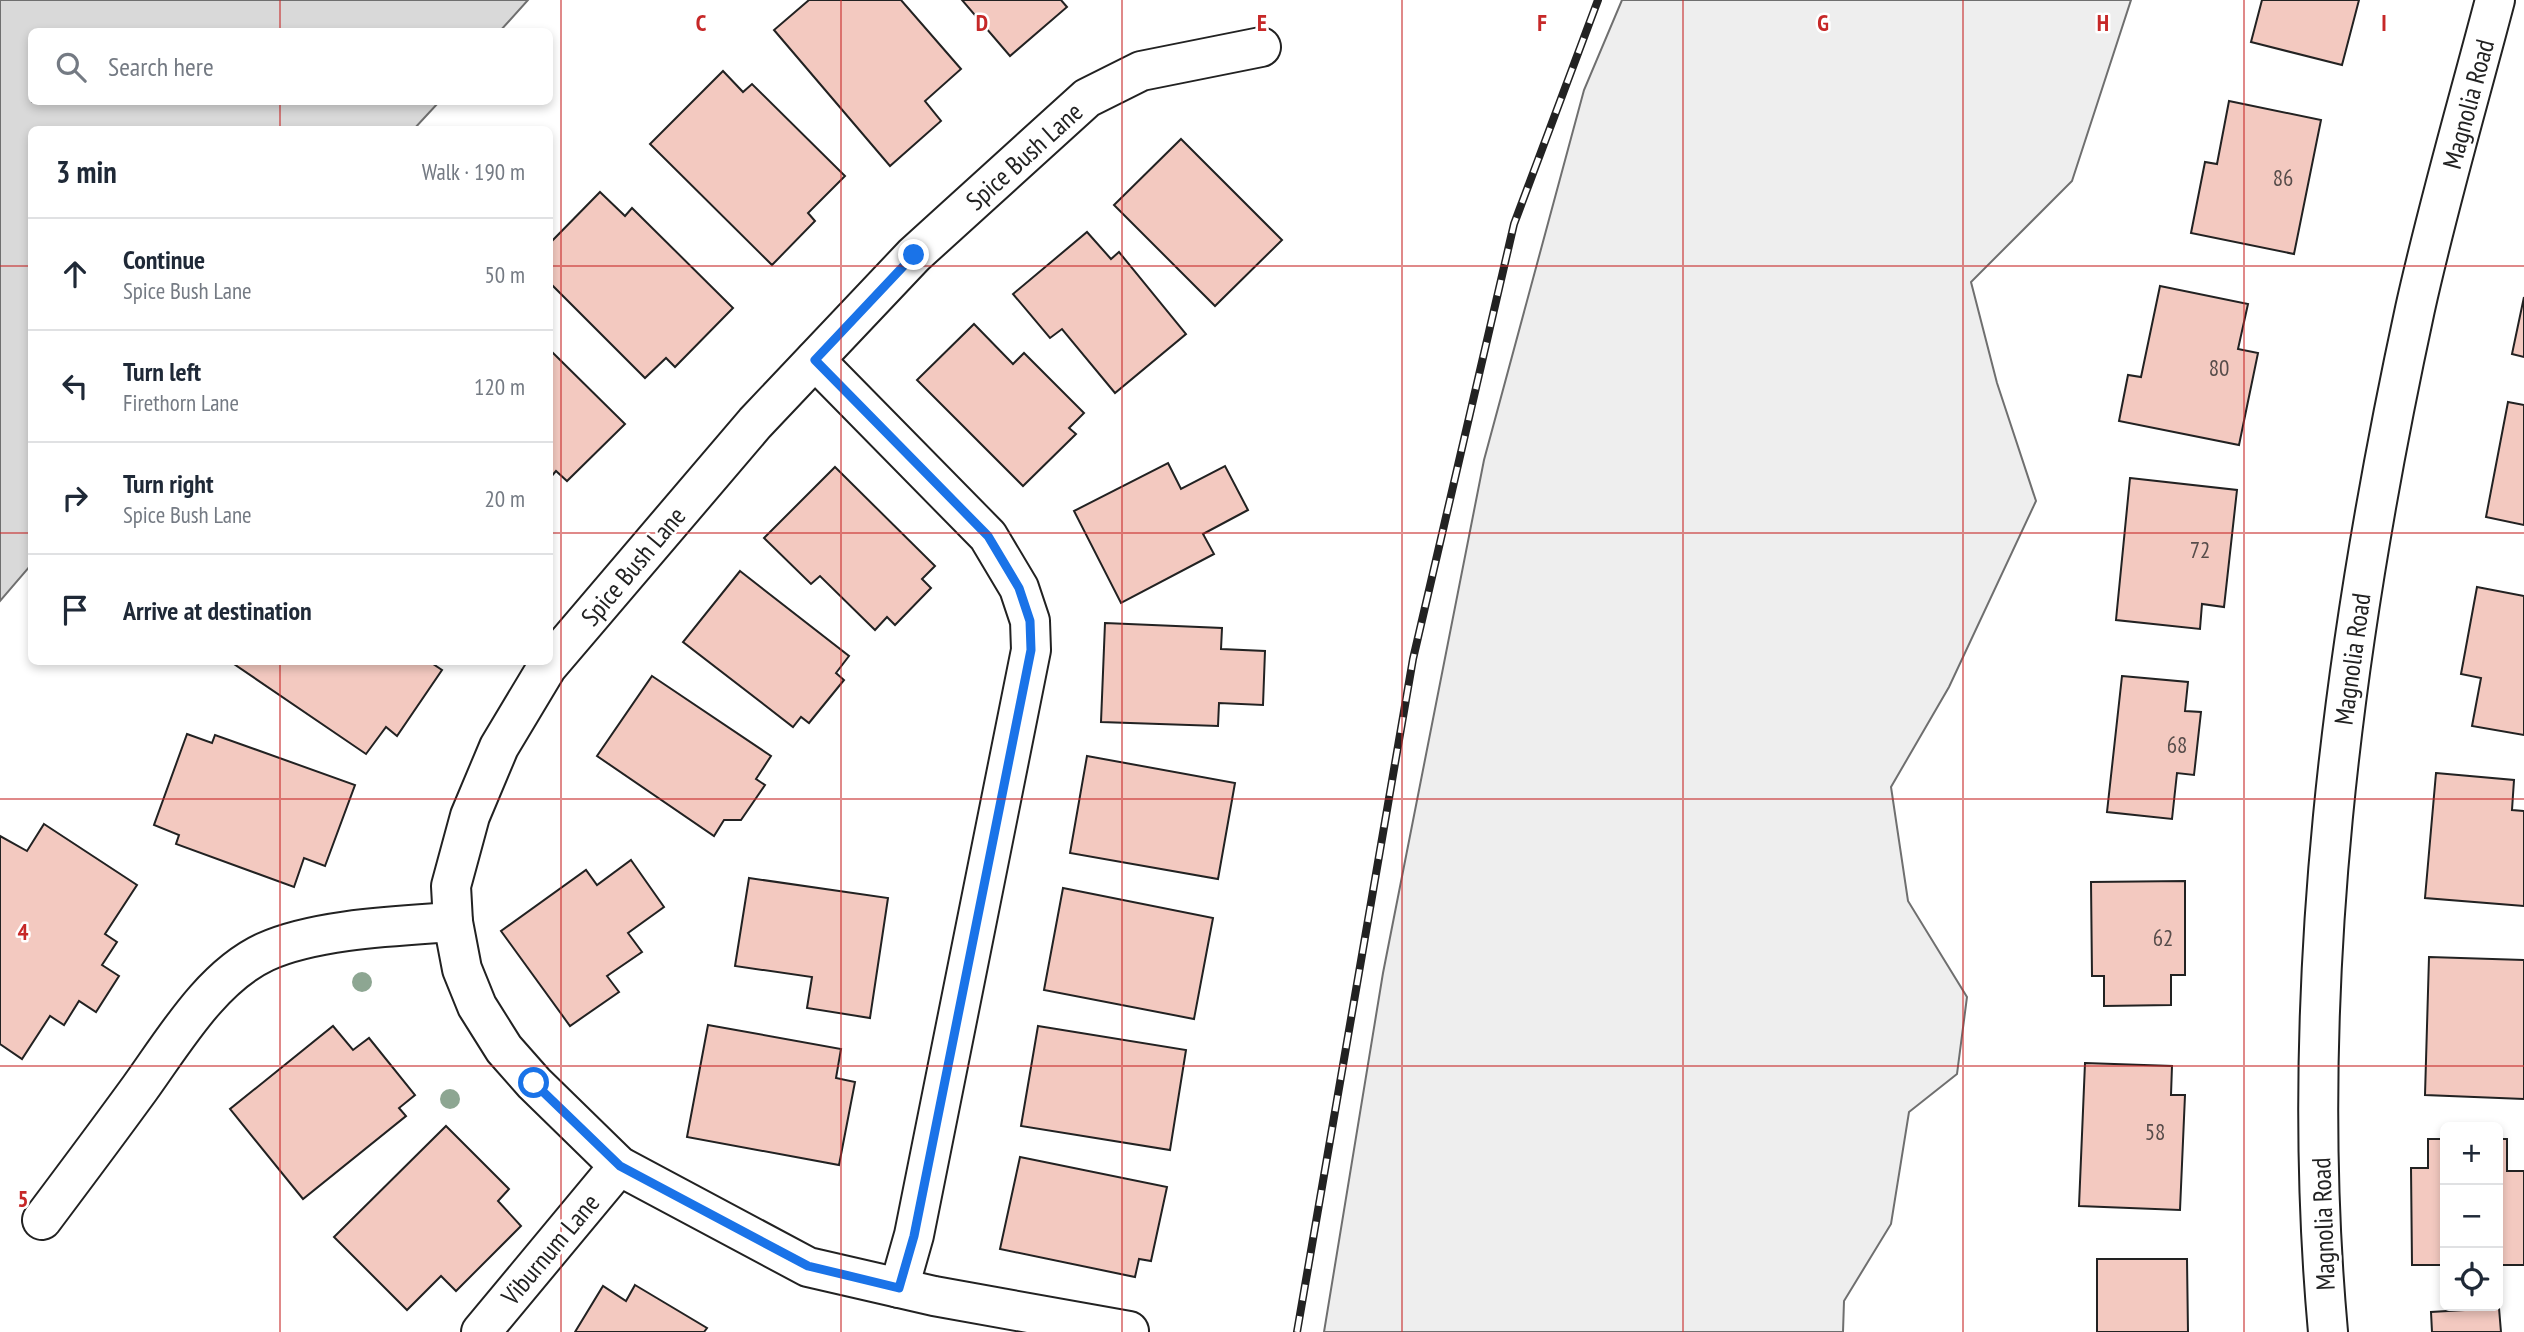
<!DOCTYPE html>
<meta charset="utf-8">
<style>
:root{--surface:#fff;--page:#f6f6f7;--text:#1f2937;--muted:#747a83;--line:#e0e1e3}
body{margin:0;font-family:"PT Sans Narrow",sans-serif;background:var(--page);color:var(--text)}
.controls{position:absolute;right:21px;bottom:21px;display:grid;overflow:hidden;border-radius:10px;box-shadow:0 4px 10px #0003}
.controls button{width:63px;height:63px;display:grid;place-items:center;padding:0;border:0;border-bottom:2px solid var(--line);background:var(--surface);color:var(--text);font:35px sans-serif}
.stop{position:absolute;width:21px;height:21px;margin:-16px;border:5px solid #1a73e8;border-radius:50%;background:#fff}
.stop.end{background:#1a73e8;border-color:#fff;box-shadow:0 2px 7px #0008}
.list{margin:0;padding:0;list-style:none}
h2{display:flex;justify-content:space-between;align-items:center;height:91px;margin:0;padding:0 28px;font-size:30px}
h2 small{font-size:23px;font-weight:400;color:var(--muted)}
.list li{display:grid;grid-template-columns:46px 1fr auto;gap:21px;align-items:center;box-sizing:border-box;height:112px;padding:0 28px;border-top:2px solid var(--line)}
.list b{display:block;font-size:26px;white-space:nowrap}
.list p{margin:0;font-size:23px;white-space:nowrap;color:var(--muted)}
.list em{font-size:23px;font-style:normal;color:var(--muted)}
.icon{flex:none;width:38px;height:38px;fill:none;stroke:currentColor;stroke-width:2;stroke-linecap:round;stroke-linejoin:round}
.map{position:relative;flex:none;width:2524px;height:1332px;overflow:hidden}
.search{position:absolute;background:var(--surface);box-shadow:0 4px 10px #0003;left:28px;top:28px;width:525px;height:77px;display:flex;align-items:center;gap:18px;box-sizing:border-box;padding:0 24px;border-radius:10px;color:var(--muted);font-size:26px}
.panel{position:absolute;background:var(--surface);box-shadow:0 4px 10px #0003;left:28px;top:126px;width:525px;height:539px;border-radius:10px}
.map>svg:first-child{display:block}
.green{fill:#eee;stroke:#6f6f6f;stroke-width:2}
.water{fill:#d9d9d9;stroke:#6f6f6f;stroke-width:2}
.building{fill:#f3c9c0;stroke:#222;stroke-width:2}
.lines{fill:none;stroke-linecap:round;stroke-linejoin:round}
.minor-casing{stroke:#222;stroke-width:42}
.minor{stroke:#fff;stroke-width:38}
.rail-casing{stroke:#222;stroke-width:8}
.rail{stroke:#fff;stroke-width:5;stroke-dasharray:16;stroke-linecap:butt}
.tree{fill:#8da692}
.route{stroke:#1a73e8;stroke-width:9}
.grid{fill:none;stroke:#c62828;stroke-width:2;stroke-opacity:0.55}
.labels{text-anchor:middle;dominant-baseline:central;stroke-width:5;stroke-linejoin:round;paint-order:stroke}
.number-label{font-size:23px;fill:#564c4a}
.street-label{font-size:26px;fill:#222;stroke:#fff}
.grid-label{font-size:23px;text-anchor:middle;font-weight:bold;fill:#c62828;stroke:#fff;stroke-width:5;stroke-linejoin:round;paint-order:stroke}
</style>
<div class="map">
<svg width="2524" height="1332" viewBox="0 0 2524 1332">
<rect width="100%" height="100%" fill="#fff"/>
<polygon class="green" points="1622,0 2131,0 2072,181 1971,282 1997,383 2036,501 1949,687 1891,787 1908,901 1967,997 1957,1074 1909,1112 1891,1224 1844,1301 1843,1332 1324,1332 1383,973 1484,460 1584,90"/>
<polygon class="water" points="0,0 528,0 500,31 32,32 32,102 439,102 414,129 32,130 31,565 0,601"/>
<g class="building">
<polygon points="809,0 901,0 961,69 925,101 941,121 890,166 774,30"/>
<polygon points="962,0 1061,0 1067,7 1010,56"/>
<polygon points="2262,0 2359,0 2342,65 2251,42"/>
<polygon points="723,71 743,92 752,84 845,176 808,213 815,221 772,265 650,144"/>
<polygon points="2229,101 2321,120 2294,254 2191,233 2205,162 2217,164"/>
<polygon points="1181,139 1282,240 1215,306 1114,205"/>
<polygon points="600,192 625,216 632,208 733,308 675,367 666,358 645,378 550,283 550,243"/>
<polygon points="1087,232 1111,259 1119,252 1186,334 1115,393 1062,329 1050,338 1013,294"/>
<polygon points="2160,286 2248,304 2238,349 2258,353 2239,445 2119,421 2128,375 2141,377"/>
<polygon points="2524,297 2524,357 2512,354"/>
<polygon points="974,324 1013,364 1024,353 1084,413 1069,428 1076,434 1023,486 917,380"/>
<polygon points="550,350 625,424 567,481 556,471 550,478"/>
<polygon points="2508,402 2524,405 2524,525 2486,517"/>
<polygon points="1168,463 1181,489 1225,466 1248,510 1203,534 1214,554 1121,603 1074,511"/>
<polygon points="835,467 935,566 922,579 931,588 895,625 887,617 875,630 820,576 811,584 764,538"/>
<polygon points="2130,478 2237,490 2224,607 2202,604 2200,629 2116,620"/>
<polygon points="740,571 849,656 836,673 844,680 809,723 801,717 793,727 683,642"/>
<polygon points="2477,587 2524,596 2524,735 2472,726 2481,678 2461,674"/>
<polygon points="1105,623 1222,628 1221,649 1265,651 1263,705 1219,703 1218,726 1101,722"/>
<polygon points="231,662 430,662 442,670 397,736 386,727 366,754"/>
<polygon points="652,676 771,756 756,779 765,785 741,820 724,820 714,836 597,756"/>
<polygon points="2122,676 2188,682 2185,711 2201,712 2194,775 2177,773 2172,819 2107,812"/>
<polygon points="187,734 212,743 215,735 355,785 325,866 304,858 294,887 176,844 179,835 154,825"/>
<polygon points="1087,756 1235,783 1218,879 1070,853"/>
<polygon points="2436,773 2514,780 2512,810 2524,811 2524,906 2425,898"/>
<polygon points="44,824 137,885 105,934 117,942 102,965 119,976 96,1012 79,1001 64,1025 50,1016 22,1059 0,1044 0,836 27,851"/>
<polygon points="631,860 664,907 628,933 642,952 607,976 619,992 570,1026 501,931 586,870 597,885"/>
<polygon points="749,878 888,898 870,1018 807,1008 812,977 735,966"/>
<polygon points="2185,881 2185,975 2171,975 2171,1005 2104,1006 2104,976 2092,976 2091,882"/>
<polygon points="1063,888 1213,918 1194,1019 1044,990"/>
<polygon points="2429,957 2524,960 2524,1099 2425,1095"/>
<polygon points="708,1025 841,1049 836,1078 855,1082 839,1165 687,1137"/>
<polygon points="333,1026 353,1050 369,1038 415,1095 399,1108 406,1116 303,1199 230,1109"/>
<polygon points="1038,1026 1186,1050 1170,1150 1021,1126"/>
<polygon points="2085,1063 2172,1066 2171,1095 2185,1095 2180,1210 2079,1206"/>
<polygon points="446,1126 509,1189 498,1201 521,1226 456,1291 441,1276 407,1310 334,1237"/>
<polygon points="2428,1139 2445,1139 2445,1265 2412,1265 2411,1168 2428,1168"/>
<polygon points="2498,1139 2507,1139 2507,1171 2524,1171 2524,1265 2498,1265"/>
<polygon points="1020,1157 1167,1187 1151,1261 1139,1259 1135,1277 1000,1249"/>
<polygon points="2097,1259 2187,1259 2188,1332 2097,1332"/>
<polygon points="635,1285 707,1328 704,1332 575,1332 603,1286 626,1301"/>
<polygon points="2499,1308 2501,1332 2432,1332 2431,1312"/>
</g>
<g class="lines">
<g class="minor-casing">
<g id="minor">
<polyline points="815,360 988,536 1019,588 1030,621 1031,650 914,1235 899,1288"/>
<path d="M42,1220C75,1176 108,1132 140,1088C174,1041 211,977 265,952C316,929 397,926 453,922"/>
<polyline points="1129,1331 934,1296 808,1267 619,1166 534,1083 504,1049 477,1006 462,969 453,922 451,886 470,816 499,747 547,667 755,423 914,255 1087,98 1141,71 1261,47"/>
<polyline points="481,1332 619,1166"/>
<path d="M2328,1332C2297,991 2343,642 2415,309C2438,205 2468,103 2495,0"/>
</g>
</g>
<use href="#minor" class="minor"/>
<g class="rail-casing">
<polyline id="rail" points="1297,1332 1413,659 1514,224 1598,0"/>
</g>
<use href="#rail" class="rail"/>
</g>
<g class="tree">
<circle cx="362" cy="982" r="10"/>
<circle cx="450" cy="1099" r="10"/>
</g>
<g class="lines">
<polyline class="route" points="534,1083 620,1166 808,1266 899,1288 914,1236 1031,650 1030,621 1019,588 988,536 815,360 914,255"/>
</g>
<path class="grid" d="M280,0V32M561,0V1332M841,0V1332M1122,0V1332M1402,0V1332M1683,0V1332M1963,0V1332M2244,0V1332M280,102V130M0,266H32M550,266H2524M0,533H32M550,533H2524M280,662V1332M0,799H2524M0,1066H2524"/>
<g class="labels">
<g class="number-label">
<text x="2283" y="177">86</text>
<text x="2219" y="367">80</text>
<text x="2200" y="549">72</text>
<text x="2177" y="744">68</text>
<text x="2163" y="937">62</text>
<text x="2155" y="1131">58</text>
</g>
<g class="street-label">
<text transform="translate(2468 104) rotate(-75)">Magnolia Road</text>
<text transform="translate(1024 156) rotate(-42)">Spice Bush Lane</text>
<text transform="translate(633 566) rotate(-50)">Spice Bush Lane</text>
<text transform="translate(2352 659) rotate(-82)">Magnolia Road</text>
<text transform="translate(2323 1224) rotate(-92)">Magnolia Road</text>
<text transform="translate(550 1249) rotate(-50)">Viburnum Lane</text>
</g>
</g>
<g class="grid-label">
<text x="701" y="31">C</text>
<text x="982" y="31">D</text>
<text x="1262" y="31">E</text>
<text x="1542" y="31">F</text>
<text x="1823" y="31">G</text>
<text x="2103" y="31">H</text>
<text x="2384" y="31">I</text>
<text x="23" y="940">4</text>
<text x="23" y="1207">5</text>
</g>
</svg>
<div class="controls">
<button>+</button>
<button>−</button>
<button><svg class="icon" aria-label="locate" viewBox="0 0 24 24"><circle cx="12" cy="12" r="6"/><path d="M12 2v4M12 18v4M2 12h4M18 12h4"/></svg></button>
</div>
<div class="stop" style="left:534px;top:1083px"></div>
<div class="stop end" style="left:914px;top:255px"></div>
<div class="search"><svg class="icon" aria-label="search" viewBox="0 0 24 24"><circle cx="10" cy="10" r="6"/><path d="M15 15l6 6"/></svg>Search here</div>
<section class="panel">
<h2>3 min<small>Walk · 190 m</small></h2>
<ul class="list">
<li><svg class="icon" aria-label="ahead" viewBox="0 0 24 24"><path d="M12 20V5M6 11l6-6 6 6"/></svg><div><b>Continue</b><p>Spice Bush Lane</p></div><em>50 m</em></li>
<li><svg class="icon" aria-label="left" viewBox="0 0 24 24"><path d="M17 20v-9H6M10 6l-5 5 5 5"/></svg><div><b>Turn left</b><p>Firethorn Lane</p></div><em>120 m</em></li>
<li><svg class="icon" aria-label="right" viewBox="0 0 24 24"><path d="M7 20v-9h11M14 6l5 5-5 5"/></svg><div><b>Turn right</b><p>Spice Bush Lane</p></div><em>20 m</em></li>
<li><svg class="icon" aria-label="arrive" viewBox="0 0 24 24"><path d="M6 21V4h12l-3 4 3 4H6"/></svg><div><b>Arrive at destination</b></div></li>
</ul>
</section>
</div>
